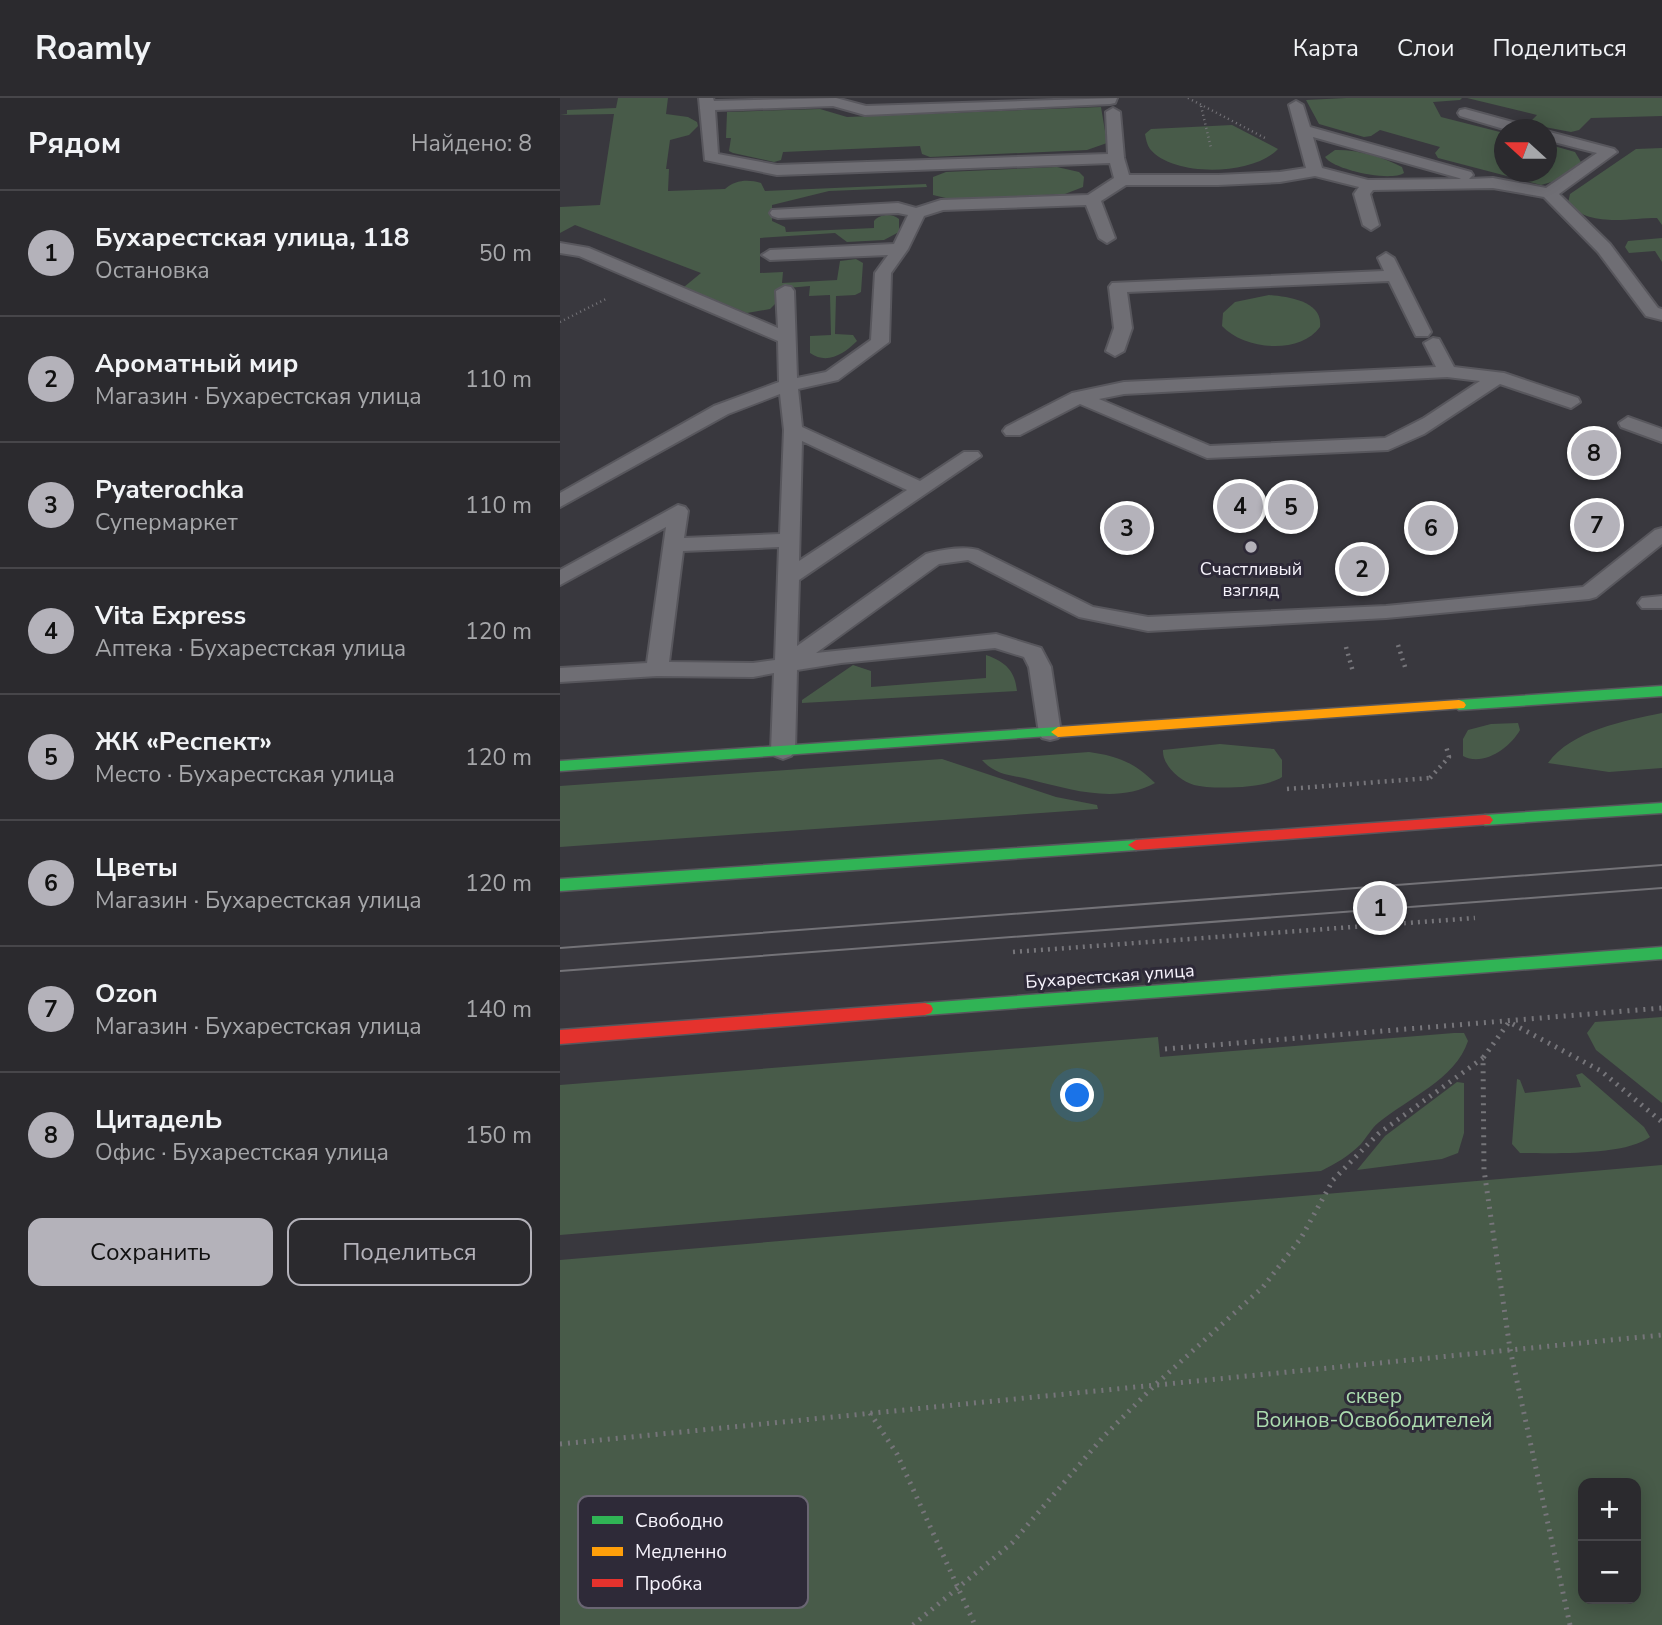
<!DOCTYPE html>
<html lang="ru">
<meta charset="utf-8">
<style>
:root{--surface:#2b2a2e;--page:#37363a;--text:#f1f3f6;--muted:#a6a7aa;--line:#47464a;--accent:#b4b2ba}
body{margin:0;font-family:"Nunito Sans",sans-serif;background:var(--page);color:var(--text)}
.controls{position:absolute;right:21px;bottom:21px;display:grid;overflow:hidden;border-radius:14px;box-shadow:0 4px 18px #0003}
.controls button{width:63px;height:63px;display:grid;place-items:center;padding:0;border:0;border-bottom:2px solid var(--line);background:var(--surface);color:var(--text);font:35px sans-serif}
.compass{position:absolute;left:934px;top:21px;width:63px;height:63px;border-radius:50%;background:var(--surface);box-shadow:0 4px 18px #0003;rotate:291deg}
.you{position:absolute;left:518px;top:998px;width:24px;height:24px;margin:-18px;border:5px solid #fff;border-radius:50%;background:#1a73e8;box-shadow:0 0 0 10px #1a73e833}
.badge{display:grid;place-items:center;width:46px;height:46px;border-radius:50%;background:var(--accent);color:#111;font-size:23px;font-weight:700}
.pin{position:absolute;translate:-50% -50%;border:4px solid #fff;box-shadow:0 2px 7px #0006}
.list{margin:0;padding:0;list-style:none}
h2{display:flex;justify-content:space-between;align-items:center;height:91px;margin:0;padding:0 28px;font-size:30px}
h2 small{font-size:23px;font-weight:400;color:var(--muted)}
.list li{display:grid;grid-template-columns:46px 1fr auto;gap:21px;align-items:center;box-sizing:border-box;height:126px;padding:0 28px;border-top:2px solid var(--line)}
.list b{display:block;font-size:26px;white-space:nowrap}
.list p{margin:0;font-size:23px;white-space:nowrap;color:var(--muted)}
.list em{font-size:23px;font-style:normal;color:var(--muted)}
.actions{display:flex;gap:14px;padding:21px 28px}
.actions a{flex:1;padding:16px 0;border:2px solid var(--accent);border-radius:14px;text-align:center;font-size:24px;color:var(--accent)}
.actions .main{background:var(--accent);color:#111}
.map{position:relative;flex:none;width:1102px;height:1527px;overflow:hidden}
header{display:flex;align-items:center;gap:42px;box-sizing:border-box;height:98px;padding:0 35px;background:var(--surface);border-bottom:2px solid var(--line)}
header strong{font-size:33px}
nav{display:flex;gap:38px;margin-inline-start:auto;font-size:24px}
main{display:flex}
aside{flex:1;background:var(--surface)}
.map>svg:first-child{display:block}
.green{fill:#485b49;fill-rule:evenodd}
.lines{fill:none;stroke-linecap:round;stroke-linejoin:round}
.lane-casing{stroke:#58575d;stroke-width:4}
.fast-casing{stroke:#58575d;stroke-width:3}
.slow-casing{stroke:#58575d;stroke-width:3}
.jam-casing{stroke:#58575d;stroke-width:3}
.path-far2{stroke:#76757a;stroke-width:2.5;stroke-dasharray:1 3.5;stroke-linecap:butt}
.path-far1{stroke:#76757a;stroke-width:4.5;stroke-dasharray:2 5;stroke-linecap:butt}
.path{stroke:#76757a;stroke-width:5;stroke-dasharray:2 6;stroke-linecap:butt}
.lane{fill:#6f6e74;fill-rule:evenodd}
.fast{fill:#30b455;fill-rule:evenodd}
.slow{fill:#ff9f0a;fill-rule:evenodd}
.jam{fill:#e5322d;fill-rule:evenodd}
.tram{stroke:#747378;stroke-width:2}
.poi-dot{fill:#b4b2ba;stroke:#2e2a38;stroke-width:2.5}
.labels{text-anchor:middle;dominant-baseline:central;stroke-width:6;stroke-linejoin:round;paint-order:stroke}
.poi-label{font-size:18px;fill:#f6f3fc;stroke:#2e2a38}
.street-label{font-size:18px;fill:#f6f3fc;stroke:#2e2a38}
.near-park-label{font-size:21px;fill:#abdbae;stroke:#2e2a38}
.key{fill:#2e2a38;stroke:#6a6673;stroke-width:2}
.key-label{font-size:19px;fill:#f6f3fc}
</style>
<header>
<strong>Roamly</strong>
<nav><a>Карта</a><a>Слои</a><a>Поделиться</a></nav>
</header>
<main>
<aside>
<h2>Рядом<small>Найдено: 8</small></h2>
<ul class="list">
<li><span class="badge">1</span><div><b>Бухарестская улица, 118</b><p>Остановка</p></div><em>50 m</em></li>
<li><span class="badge">2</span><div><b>Ароматный мир</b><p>Магазин · Бухарестская улица</p></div><em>110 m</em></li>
<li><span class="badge">3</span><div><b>Pyaterochka</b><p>Супермаркет</p></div><em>110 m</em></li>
<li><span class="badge">4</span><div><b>Vita Express</b><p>Аптека · Бухарестская улица</p></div><em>120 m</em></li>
<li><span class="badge">5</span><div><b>ЖК «Респект»</b><p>Место · Бухарестская улица</p></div><em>120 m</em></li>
<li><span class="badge">6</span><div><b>Цветы</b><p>Магазин · Бухарестская улица</p></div><em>120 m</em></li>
<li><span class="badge">7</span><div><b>Ozon</b><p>Магазин · Бухарестская улица</p></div><em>140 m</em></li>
<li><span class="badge">8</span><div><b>ЦитаделЬ</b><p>Офис · Бухарестская улица</p></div><em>150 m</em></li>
</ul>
<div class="actions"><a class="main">Сохранить</a><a>Поделиться</a></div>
</aside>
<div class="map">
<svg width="1102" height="1527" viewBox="0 0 1102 1527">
<rect width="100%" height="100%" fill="#39383e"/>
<g class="green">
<path d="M58,0H108L106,16L128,19L137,24L138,28L129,37L110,42L106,71H109L108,93L165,91C175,82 188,81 201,85L205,93L366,86L367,89L269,93L212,107V123L225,129L226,134L314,130V123C320,116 332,115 339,121V134L324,142L287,144L275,135L200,140V175L223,174L222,185L277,182L280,163L296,161L303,165L301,194L295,197L276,198L275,236L293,237L297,243C284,256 267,267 250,255V238L271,237L270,197L249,198L250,188L216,191L215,206L210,211L187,215L124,189L141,175L15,127L0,135V109L40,107L54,16L0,17L7,16V12L56,10Z"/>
<polygon points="786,0 902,0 900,2 873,4 881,19 944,35 944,74 986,74 987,46 1015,54 1021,64 995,83 981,87 878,60 875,55 880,49 820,32 811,38 804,39 759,26 746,2"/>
<polygon points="907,0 1102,0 1102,18 1031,20 1019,32 1011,34 974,27 972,22 977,17"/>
<polygon points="541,9 547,45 527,52 370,59 362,56 360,48 223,54 221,62 214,64 173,55 169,53 171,40 166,40 167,14 260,11 287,19"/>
<path d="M672,27L718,51C694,77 614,80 590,51C587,47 586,41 585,36L591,31Z"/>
<path d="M1102,50V127L1097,120C1069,120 1029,130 1008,105L1010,96L1076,51Z"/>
<path d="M775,52C795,51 824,59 842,69L844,75C830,84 774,72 765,59Z"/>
<polygon points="497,69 519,74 524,79 523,89 505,96 390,101 373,97 373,79 386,74"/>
<polygon points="1102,140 1102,164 1095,153 1069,155 1065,149 1068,143"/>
<path d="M709,197C729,199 763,203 760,229C740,257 684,252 662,228L663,215L675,204Z"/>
<path d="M426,557C446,564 455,573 457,593L242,605V602L293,567L311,573V589L426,580Z"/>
<path d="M1102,615V670L1049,674L988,665C1012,632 1064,623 1102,615Z"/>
<path d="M958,625L960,632C950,650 923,669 903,658V641L908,632L931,626Z"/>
<path d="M660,646L714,651L722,662V679C707,690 653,692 634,687C620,683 602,667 603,652Z"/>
<path d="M529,654C557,658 574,664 595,685C557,706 512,692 472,682C453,677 436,678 422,662Z"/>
<polygon points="382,661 496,699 537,707 538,711 0,749 0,688"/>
<polygon points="1102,919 1102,1005 1036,952 1027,935 1035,924"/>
<path d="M894,935H904L908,943C895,982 848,1000 818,1025C811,1031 807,1039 801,1046C789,1058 775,1066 761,1073L0,1137V987L598,939L600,959Z"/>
<path d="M1022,975L1084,1029L1090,1039C1065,1058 992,1055 960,1055L952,1046L957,981L960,982L965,995L1021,989L1016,977Z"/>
<polygon points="897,984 904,985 904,1035 898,1055 882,1061 797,1072 825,1038"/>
<path d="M1102,1067V1527H0V1162ZM1023,1385H1076V1501H1023Z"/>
</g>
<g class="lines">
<g class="lane-casing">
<g id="lane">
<path d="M139,0H153L154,3L276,0L306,8L557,0L555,5L550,6L305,17L273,8L155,12L158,56L217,67L548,56L546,14L553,10L560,14L564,60L569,77H658L720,74L746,70L729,7L736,3L743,7L750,29L911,74L913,77L909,81L933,80L986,90L1037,55L986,42V33L1054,51L1057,54L999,96L1050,146L1098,210L1102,211V222L1086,218L1038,154L984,99L933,90L813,92L810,96L819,127L811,132L803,127L794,96L799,89L755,78L720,84L658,87H566L541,103L555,140L547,145L539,140L526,107L383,112L364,118L348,151L331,175L329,244L278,282L238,291L242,329L360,383L404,354H418L421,358L239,482L237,548L366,456C381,452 403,448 418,452L533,509L588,519L826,508L1023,489L1095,432L1102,430V446L1036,499L1029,501L826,520L588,533L519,519L408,462L379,466L256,555L436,536L481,550L491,569L501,635L498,640L490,642L482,640L479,635L469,569L464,559L435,550L281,565L237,572L235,653L231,658L223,661L215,658L211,653L214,575L193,579L97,578L0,584V570L87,565L106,429L0,487V472L118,407L125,409L128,413L124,440L220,436L224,332L220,296L168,316L0,409V395L154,308L219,284L218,243L19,158L0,155V145L29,150L218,230L216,193L225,188L231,189L234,193L237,280L266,274L311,242L315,175L328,157L210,162L202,157L210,152L334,146L348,117L338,115L218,120L212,118L210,115L212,112L338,105L356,110L381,102L528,97L554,80L550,65L217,77L145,62ZM753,39L899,80L901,81L808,82L762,70ZM242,343L347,392L239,463ZM219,449L215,562L193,565L109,564L123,453Z"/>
<polygon points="905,11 971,29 973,32 947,32 900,18 898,15 900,12"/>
<polygon points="826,155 834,160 871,234 868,238 856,238 829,183 567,194 572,230 564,253 555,258 546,253 554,230 549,189 552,185 824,173 818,160"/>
<path d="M873,240L879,241L894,269L944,275L1018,300L1020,304L1011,310L940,286L864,336L828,352L647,360L520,306L460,337H446L443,333L446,329L512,295L564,284L876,269L864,245ZM887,279L920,283L864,320L825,340L650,348L539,301L564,296Z"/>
<polygon points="1068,319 1102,331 1102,344 1061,329 1059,325"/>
<polygon points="1102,498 1102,510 1082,510 1078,505 1082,500"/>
</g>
</g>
<g class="fast-casing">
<g id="fast">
<polygon points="1102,588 1102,598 899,612 892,607 899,602"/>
<polygon points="498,629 505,634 503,637 0,673 0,663"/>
<polygon points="1102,705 1102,715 925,727 917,722 925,717"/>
<polygon points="576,742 584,747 576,752 0,793 0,781"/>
<polygon points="1102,849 1102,861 365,917 359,915 357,911 359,907 365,905"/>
</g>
</g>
<g class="slow-casing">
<polygon id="slow" points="899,602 904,604 906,607 904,610 498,639 491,634 498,629"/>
</g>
<g class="jam-casing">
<g id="jam">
<polygon points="925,717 930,718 933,722 930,726 576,752 568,747 576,742"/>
<polygon points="365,905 371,907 373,911 371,915 365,917 0,946 0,932"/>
</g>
</g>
<g class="path-far2">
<polyline points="628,0 707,41"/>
<polyline points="641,8 651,50"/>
<polyline points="0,224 46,201"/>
</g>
<g class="path-far1">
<polyline points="838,547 846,572"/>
<polyline points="786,549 793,574"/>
<polyline points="870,680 889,659 886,648"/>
<polyline points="727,691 870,680"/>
<polyline points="453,854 915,820"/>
</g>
<g class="path">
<polyline points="605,951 1102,910"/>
<polyline points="310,1315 337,1356 415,1527"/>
<polyline points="0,1346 1102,1237"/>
<polyline points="353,1527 452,1445 544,1338 595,1287 703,1189 741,1140 773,1082 818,1036 923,960"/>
<polyline points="1010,1527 950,1251 924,1072 923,960 949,924 1041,973 1102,1024"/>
</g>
<use href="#lane" class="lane"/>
<use href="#fast" class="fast"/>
<use href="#slow" class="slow"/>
<use href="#jam" class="jam"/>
<g class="tram">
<polyline points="0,850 1102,767"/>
<polyline points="0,873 1102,790"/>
</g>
</g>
<circle class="poi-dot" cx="691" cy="449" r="7"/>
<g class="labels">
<g class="poi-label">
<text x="691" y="471">Счастливый<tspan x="691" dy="21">взгляд</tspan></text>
</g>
<g class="street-label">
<text transform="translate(550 878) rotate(-4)">Бухарестская улица</text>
</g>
<g class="near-park-label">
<text x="814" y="1298">сквер<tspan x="814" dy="24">Воинов-Освободителей</tspan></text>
</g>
</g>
<rect x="18" y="1398" width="230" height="112" rx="10" class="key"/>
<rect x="32" y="1418" width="31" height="8" fill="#30b455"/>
<rect x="32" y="1449" width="31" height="9" fill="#ff9f0a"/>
<rect x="32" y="1481" width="31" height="8" fill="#e5322d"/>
<g class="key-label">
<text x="75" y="1429">Свободно</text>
<text x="75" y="1460">Медленно</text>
<text x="75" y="1492">Пробка</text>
</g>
</svg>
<div class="controls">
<button>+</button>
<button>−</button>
</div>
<svg class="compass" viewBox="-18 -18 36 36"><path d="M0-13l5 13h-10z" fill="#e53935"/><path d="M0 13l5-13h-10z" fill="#a6a7aa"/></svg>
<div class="you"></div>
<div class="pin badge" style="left:820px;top:810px">1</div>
<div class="pin badge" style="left:802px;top:471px">2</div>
<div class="pin badge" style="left:567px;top:430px">3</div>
<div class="pin badge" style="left:680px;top:408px">4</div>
<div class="pin badge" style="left:731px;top:409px">5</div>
<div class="pin badge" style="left:871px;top:430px">6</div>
<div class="pin badge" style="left:1037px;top:427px">7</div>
<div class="pin badge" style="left:1034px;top:355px">8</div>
</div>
</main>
